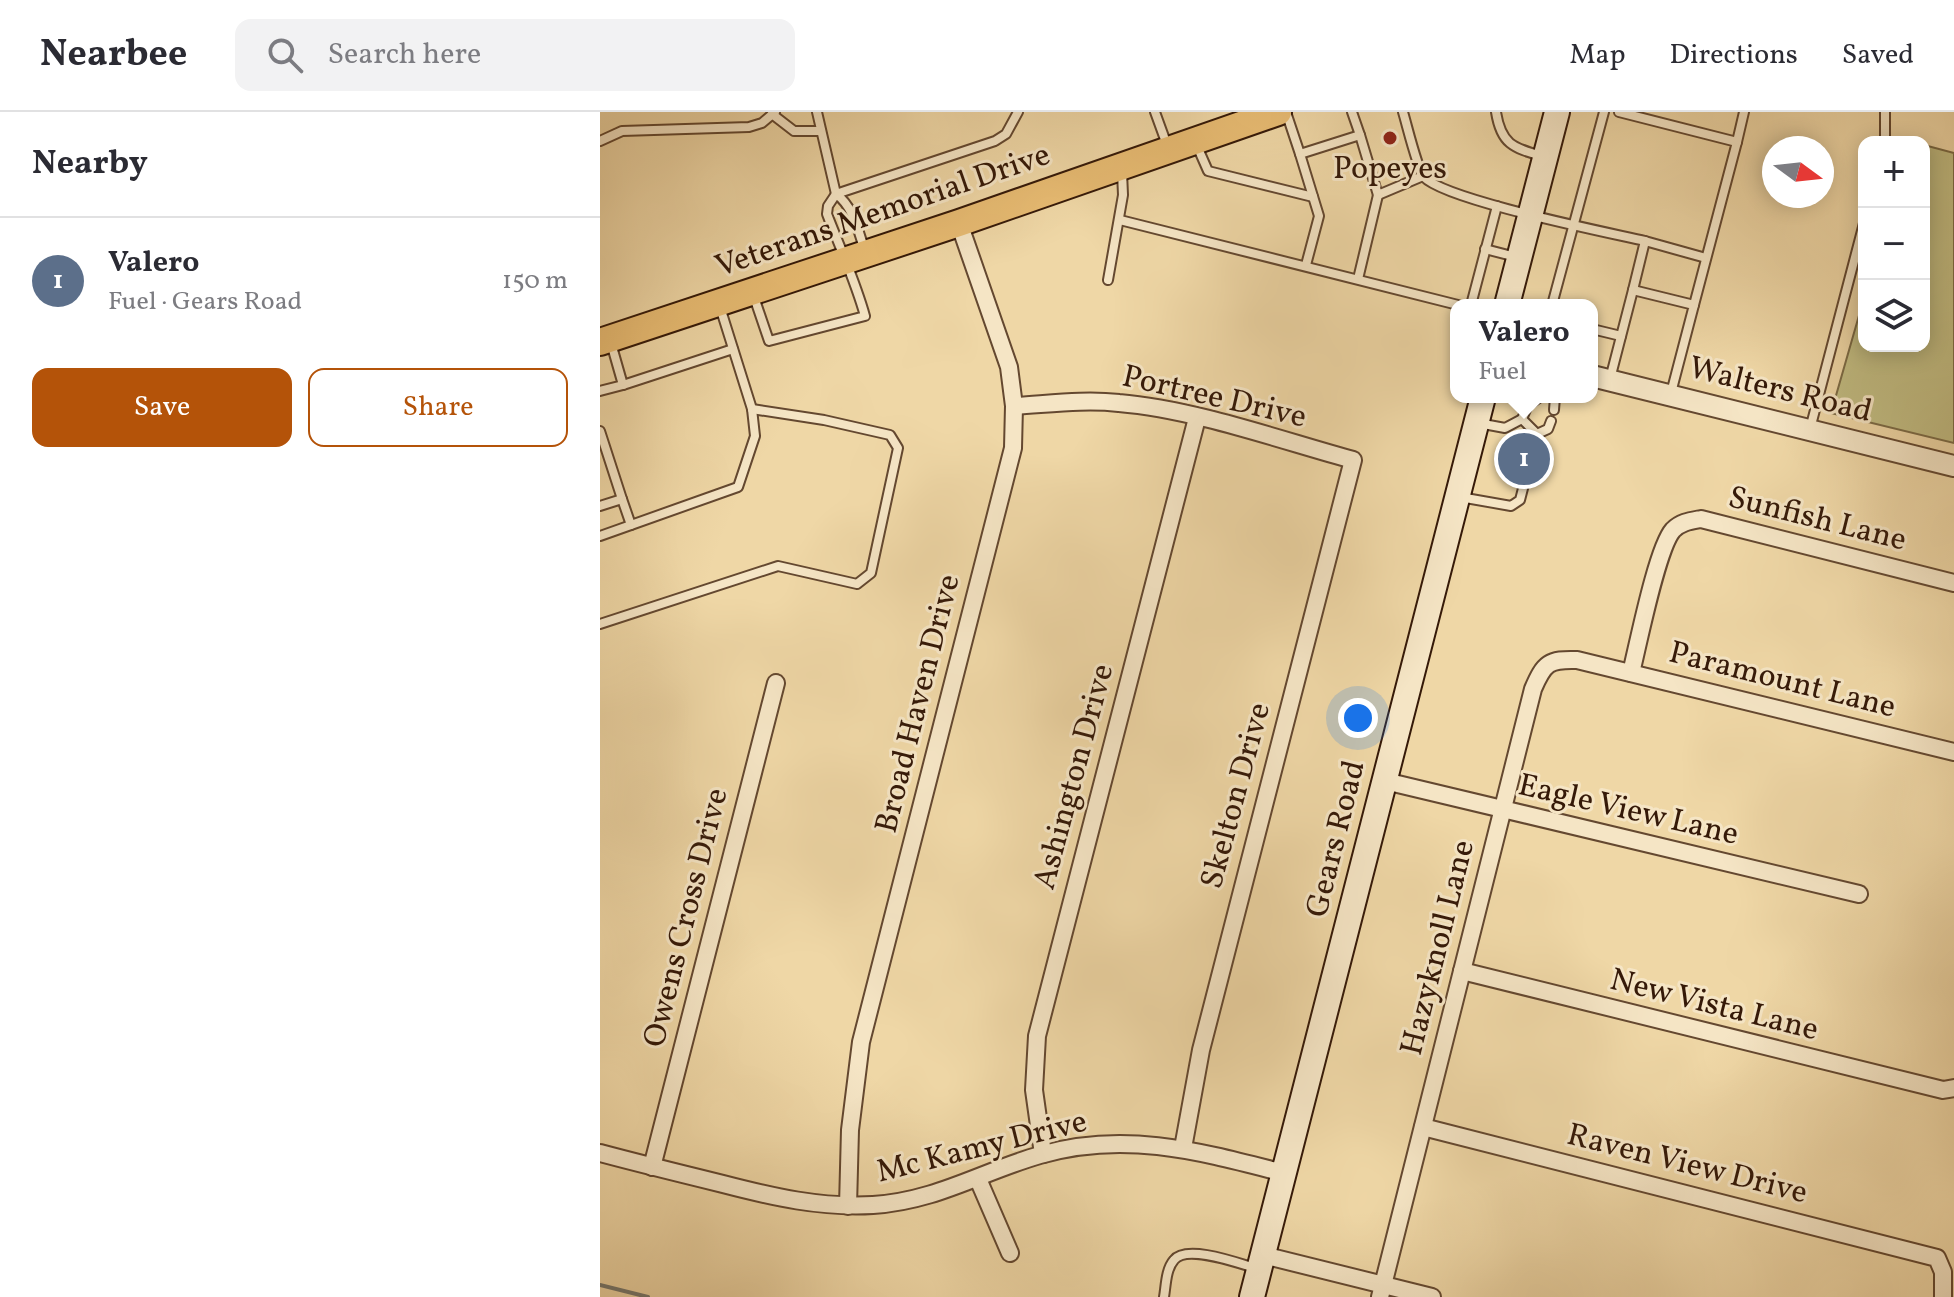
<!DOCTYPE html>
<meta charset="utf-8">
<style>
:root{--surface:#fff;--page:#f2f2f3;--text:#2b2b33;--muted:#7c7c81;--line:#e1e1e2;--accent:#b45309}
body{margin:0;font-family:Vollkorn,serif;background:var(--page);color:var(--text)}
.controls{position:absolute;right:24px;top:24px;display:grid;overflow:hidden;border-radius:16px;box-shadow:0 4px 20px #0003}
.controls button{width:72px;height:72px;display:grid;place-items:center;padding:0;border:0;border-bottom:2px solid var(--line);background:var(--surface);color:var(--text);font:40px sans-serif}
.compass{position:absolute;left:1162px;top:24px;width:72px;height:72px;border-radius:50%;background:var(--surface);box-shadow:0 4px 20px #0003;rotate:105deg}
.you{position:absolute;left:758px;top:606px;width:28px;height:28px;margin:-20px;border:6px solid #fff;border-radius:50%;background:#1a73e8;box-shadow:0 0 0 12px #1a73e833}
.badge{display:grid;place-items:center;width:52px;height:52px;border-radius:50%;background:var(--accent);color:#fff;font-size:26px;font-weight:700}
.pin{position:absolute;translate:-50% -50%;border:4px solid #fff;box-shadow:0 2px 8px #0006}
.popup{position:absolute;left:850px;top:187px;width:148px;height:104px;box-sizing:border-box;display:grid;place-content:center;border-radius:16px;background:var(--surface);filter:drop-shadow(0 2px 6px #0005);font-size:26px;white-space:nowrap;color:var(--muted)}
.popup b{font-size:30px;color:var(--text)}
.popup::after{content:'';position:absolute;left:50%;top:100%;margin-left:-16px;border:16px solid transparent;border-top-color:var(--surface)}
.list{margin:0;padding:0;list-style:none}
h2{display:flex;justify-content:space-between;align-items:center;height:104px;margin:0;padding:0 32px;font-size:34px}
h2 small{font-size:26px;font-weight:400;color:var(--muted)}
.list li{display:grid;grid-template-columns:52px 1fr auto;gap:24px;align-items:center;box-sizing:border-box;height:128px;padding:0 32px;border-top:2px solid var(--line)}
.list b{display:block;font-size:30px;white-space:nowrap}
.list p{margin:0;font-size:26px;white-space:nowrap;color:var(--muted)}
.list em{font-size:26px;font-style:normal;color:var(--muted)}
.actions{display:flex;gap:16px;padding:24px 32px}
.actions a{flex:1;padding:18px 0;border:2px solid var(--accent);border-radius:16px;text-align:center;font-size:28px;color:var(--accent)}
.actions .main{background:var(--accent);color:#fff}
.icon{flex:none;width:44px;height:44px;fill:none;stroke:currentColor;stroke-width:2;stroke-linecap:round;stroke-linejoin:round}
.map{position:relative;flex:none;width:1354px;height:1185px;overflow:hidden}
header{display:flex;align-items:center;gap:48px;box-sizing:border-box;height:112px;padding:0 40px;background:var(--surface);border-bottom:2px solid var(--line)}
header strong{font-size:38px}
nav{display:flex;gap:44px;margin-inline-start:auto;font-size:28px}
.search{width:560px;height:72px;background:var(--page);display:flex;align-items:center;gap:20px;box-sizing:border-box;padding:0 28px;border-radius:16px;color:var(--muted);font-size:30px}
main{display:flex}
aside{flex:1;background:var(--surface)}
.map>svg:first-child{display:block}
.green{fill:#c1bc82;stroke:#7b6a45;stroke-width:2}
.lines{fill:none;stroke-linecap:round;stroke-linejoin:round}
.stream{stroke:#75786f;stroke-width:4}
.service-casing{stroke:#644830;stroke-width:12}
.minor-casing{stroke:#644830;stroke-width:20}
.tertiary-casing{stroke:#644830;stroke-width:24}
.secondary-casing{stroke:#351908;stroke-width:28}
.primary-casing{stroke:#351908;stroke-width:30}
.service{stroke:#f5e5c5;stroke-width:8}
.minor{stroke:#f5e5c5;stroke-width:16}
.tertiary{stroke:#f5e5c5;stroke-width:20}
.secondary{stroke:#f5e5c5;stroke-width:24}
.primary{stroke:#e8bc73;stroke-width:26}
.poi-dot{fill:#8f2418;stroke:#f5e5c5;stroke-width:3}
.labels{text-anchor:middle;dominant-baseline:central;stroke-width:6;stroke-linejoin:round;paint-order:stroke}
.poi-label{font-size:32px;fill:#351908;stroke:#f5e5c5}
.street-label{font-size:32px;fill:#351908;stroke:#f5e5c5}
</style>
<header>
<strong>Nearbee</strong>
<div class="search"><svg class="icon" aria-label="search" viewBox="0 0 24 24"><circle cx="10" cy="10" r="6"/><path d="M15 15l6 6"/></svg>Search here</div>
<nav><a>Map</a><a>Directions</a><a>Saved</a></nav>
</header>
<main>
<aside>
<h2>Nearby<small></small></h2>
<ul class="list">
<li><span class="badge" style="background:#5c6f8a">1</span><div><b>Valero</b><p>Fuel · Gears Road</p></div><em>150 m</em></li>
</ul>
<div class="actions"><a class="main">Save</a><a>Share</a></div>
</aside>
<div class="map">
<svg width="1354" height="1185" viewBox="0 0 1354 1185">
<rect width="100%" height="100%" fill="#efd7a6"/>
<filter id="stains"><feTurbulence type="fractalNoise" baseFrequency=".0025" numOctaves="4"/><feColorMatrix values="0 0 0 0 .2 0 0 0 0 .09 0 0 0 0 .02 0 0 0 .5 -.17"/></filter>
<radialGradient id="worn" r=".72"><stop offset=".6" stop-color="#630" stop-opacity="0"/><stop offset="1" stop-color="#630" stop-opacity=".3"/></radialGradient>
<polygon class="green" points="1324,33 1354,41 1354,331 1231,301 1264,186 1264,234 1324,234"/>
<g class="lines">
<polyline class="stream" points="0,1173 48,1185"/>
<g class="service-casing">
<g id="service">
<path d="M217,0L236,82C253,94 258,118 264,136"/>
<polyline points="555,0 567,33"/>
<polyline points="686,0 700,42"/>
<polyline points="752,0 760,23"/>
<path d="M803,0C807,13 817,56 824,65C845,88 1006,120 1045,129L1033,178"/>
<path d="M896,0C901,32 913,36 942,44"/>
<polyline points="1019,0 1137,30 1094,193"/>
<polyline points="172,2 194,19 221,19"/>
<polyline points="0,29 22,19 149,15 162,11 175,0"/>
<polyline points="1137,30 1144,0"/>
<polyline points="1285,30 1285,0"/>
<polyline points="597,34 608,59 713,85"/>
<polyline points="520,108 858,193"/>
<polyline points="1045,129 1106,146"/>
<polyline points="885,137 916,145"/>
<polyline points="706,153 719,104 700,42 760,23 778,83 823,64"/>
<polyline points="758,167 778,83"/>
<polyline points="508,168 523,83 522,60"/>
<path d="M153,182L169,229L265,204C255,168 240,136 227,102L228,94L236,82L395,29L406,22L418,0"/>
<polyline points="871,193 897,94"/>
<polyline points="952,193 1004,0"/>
<polyline points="992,217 1021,224"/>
<polyline points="1010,267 1033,178 1094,193 1071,281"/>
<polyline points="23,273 133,237"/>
<polyline points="0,279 23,273 11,231"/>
<polyline points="940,285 928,293 922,307 937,322 948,317 951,309"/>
<polyline points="954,298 955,285"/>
<polyline points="878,311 905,316 922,307"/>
<polyline points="1210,317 1264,111"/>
<polyline points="0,319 22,387 0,394"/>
<polyline points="860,385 911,394 920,388 937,322"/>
<polyline points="22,387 31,413"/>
<polyline points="0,424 138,375 155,324 152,297 120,195"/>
<polyline points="0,512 178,454 257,472 271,461 298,336 290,323 224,308 152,297"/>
<path d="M564,1185C566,1173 566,1157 574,1148C586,1132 638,1151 655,1156"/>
</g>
</g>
<g class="minor-casing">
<g id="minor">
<path d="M414,294C449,292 484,287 519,291C593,297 680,328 753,348L601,938L583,1036"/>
<path d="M1031,561C1038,533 1057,436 1073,418C1081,410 1090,409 1101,407L1354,471"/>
<polyline points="785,669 1259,782"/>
<polyline points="862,859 1343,978 1354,976"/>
<polyline points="823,1015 1337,1146 1343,1160 1343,1185"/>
<path d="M0,1041C41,1052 82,1062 123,1072C173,1085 221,1096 273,1093C336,1089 381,1060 440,1043C525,1018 602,1040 684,1061"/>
<polyline points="443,1042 434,978 437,924 597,306"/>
<polyline points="52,1055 176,571"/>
<polyline points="378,1067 410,1141"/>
<polyline points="248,1094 250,1018 261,930 413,336 414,294 409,255 359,111"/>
<polyline points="663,1143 832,1185"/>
<path d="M780,1185L933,577C944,551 949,547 977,548L1354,640"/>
</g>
</g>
<g class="tertiary-casing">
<polyline id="tertiary" points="992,264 1354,354"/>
</g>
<g class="secondary-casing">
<g id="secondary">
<polyline points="907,193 957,0"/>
<polyline points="652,1185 883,285"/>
</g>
</g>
<g class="primary-casing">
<polyline id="primary" points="0,230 359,111 678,0"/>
</g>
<use href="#service" class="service"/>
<use href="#minor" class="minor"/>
<use href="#tertiary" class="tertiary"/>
<use href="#secondary" class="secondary"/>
<use href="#primary" class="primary"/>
</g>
<circle class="poi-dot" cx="790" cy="26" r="8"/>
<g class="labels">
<g class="poi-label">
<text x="790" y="58">Popeyes</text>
</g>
<g class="street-label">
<text transform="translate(283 100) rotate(-19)">Veterans Memorial Drive</text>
<text transform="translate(1180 279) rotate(14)">Walters Road</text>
<text transform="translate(614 286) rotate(13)">Portree Drive</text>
<text transform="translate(1217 408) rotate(14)">Sunfish Lane</text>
<text transform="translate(1182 569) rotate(14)">Paramount Lane</text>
<text transform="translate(319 592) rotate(-76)">Broad Haven Drive</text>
<text transform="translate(475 665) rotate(-75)">Ashington Drive</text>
<text transform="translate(637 684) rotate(-75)">Skelton Drive</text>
<text transform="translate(1028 699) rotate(13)">Eagle View Lane</text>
<text transform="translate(737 727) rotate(-76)">Gears Road</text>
<text transform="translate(87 806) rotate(-76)">Owens Cross Drive</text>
<text transform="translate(839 836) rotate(-76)">Hazyknoll Lane</text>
<text transform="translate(1114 894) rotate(14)">New Vista Lane</text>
<text transform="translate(382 1036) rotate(-14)">Mc Kamy Drive</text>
<text transform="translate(1087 1053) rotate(14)">Raven View Drive</text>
</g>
</g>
<rect width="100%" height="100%" filter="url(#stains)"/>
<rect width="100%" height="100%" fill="url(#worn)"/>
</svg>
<div class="controls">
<button>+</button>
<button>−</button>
<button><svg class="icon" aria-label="layers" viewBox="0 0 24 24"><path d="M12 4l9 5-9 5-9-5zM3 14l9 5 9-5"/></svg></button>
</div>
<svg class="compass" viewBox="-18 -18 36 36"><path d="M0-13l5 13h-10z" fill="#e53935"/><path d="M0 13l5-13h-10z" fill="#7c7c81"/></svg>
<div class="you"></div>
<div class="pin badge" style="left:924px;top:347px;background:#5c6f8a">1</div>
<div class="popup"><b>Valero</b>Fuel</div>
</div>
</main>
